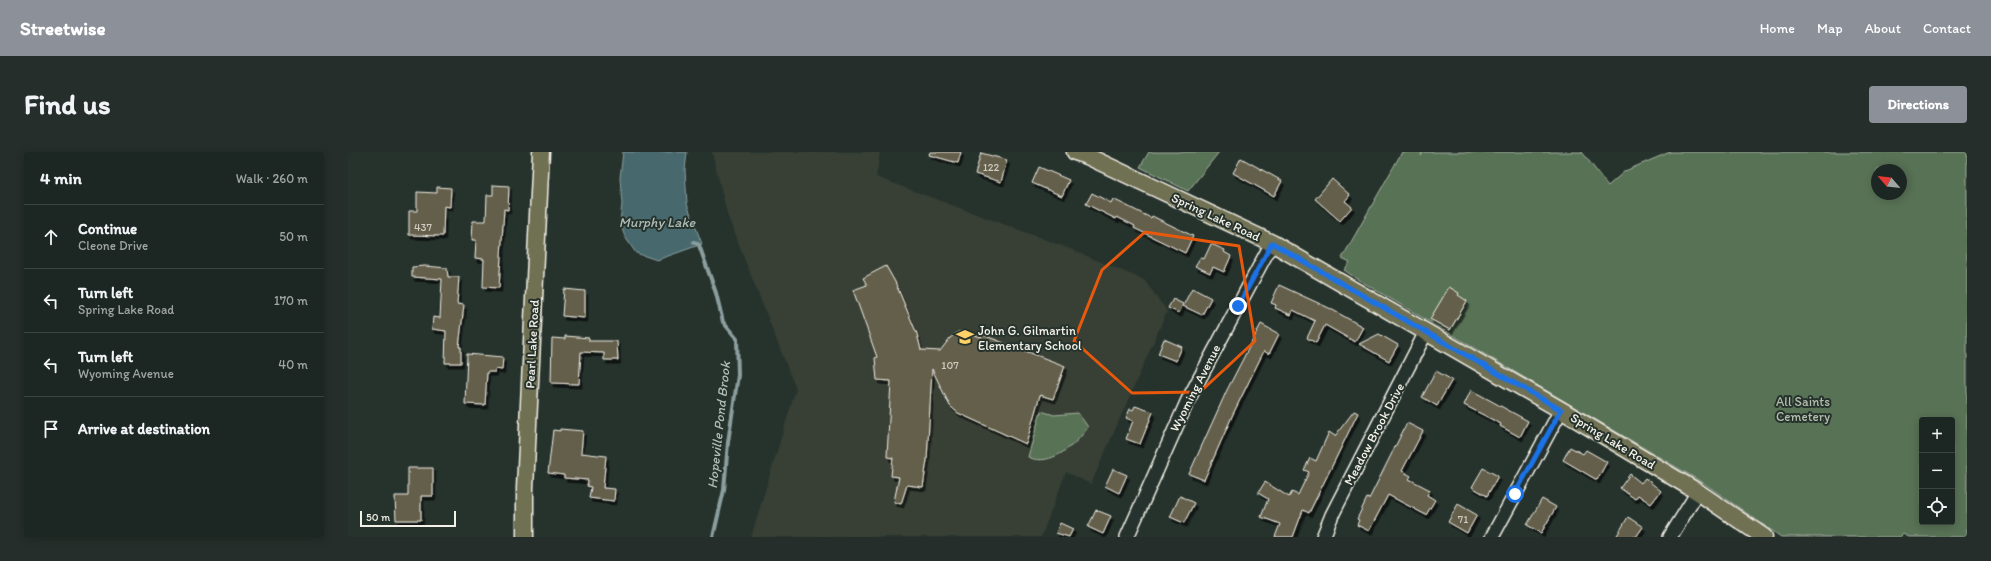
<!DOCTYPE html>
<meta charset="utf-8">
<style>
:root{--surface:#1c2622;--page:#252e2a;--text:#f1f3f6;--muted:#a0a5a5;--line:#3a4340;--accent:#8c9099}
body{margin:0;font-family:Itim,sans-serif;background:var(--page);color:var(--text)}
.controls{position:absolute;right:12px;bottom:12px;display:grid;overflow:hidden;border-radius:4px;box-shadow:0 2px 10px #0003}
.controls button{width:36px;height:36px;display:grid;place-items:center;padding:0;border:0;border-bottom:1px solid var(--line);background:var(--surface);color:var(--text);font:20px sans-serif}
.compass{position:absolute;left:1523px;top:12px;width:36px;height:36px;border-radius:50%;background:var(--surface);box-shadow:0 2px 10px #0003;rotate:298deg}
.scale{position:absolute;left:12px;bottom:10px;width:96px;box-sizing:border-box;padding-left:4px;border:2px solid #f4f1e8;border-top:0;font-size:11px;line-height:14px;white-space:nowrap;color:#f4f1e8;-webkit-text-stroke:3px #26332d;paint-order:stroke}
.stop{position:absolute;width:12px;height:12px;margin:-9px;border:3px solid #1a73e8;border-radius:50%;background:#fff}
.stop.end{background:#1a73e8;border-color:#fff;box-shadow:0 1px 4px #0008}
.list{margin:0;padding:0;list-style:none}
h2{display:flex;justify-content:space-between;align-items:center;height:52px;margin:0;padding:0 16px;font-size:17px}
h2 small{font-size:13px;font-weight:400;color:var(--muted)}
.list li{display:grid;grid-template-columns:26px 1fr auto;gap:12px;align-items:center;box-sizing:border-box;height:64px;padding:0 16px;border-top:1px solid var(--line)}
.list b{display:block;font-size:15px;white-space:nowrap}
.list p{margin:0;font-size:13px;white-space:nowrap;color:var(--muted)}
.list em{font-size:13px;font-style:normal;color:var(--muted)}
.icon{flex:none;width:22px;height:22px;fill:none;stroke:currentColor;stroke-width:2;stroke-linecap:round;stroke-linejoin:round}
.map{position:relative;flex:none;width:1619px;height:385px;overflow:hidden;border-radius:4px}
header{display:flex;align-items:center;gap:24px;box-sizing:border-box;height:56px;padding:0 20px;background:var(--accent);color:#fff}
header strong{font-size:19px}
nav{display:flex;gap:22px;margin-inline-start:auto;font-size:14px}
.intro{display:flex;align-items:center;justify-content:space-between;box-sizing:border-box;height:96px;padding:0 24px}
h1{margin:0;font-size:28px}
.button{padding:10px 18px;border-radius:4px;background:var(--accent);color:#fff;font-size:14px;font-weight:700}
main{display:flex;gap:24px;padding:0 24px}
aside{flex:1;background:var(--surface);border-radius:4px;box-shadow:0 2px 10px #0003}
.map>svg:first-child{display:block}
.built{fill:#394036}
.green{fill:#587257;stroke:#a6b2a0;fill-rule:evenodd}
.water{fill:#47696e;stroke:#8c9f9f}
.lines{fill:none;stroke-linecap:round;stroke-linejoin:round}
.stream{stroke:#8c9f9f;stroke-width:4}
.building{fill:#645e4c;stroke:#f4f1e8;filter:url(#shadow)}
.minor-casing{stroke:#f4f1e8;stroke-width:16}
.major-casing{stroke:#f4f1e8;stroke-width:19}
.minor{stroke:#26332d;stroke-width:13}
.major{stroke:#706f52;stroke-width:16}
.route{stroke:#1a73e8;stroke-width:5}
.marked{fill:none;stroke:#e8590c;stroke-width:3;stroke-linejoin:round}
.labels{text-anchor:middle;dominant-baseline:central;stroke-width:4;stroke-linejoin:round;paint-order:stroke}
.number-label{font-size:11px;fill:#d0ccc1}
.street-label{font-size:13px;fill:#f4f1e8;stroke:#26332d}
.poi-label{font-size:13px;fill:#f4f1e8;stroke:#26332d;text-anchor:start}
.park-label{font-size:13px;fill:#b6beae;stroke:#26332d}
.water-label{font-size:14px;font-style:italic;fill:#afbbb7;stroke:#26332d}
</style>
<header>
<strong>Streetwise</strong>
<nav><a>Home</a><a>Map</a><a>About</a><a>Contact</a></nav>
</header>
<div class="intro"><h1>Find us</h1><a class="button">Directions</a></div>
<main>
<aside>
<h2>4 min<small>Walk · 260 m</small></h2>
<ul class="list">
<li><svg class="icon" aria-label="ahead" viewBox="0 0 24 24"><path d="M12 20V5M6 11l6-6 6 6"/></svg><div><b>Continue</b><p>Cleone Drive</p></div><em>50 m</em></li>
<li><svg class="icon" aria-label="left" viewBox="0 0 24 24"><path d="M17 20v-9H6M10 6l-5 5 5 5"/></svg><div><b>Turn left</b><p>Spring Lake Road</p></div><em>170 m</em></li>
<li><svg class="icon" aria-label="left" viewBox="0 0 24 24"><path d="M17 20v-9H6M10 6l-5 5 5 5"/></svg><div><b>Turn left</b><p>Wyoming Avenue</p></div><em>40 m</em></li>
<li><svg class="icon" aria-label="arrive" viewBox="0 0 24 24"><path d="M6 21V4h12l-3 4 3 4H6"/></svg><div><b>Arrive at destination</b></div></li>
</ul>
</aside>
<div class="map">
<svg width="1619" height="385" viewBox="0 0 1619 385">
<defs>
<filter id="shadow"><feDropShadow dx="2.5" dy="4" stdDeviation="0" flood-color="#0009"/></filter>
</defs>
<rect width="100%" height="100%" fill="#26332d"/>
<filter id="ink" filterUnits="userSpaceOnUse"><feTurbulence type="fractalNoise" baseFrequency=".025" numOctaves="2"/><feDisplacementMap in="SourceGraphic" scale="8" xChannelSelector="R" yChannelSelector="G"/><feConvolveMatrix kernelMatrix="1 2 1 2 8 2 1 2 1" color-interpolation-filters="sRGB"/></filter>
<g filter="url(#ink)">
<polygon class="built" points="364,0 532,0 528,25 717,95 796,128 819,159 743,332 718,320 693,385 403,385 448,237 380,65"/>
<g class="green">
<polygon points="801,0 871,0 840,39 792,15"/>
<path d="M1054,0H1074L1073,4L1076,0H1234L1260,34L1277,19L1322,0H1619V385H1561L1555,382L1552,385H1433L1357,332L1009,127L996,118L1002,110L994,106ZM1529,18H1553V42H1529ZM1574,268H1604V370H1574Z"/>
<path d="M693,259L706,263L730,261L740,275C729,292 702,316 680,305Z"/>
</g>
<polygon class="water" points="275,0 339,0 337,18 339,52 354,92 309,108 288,101 277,85 272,71 274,52 272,26"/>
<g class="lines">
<polyline class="stream" points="346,90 351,93 368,141 375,170 389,187 390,223 380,290 376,338 365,385"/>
</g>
<g class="building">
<polygon points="582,0 613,0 610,11 581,3"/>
<polygon points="633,1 659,8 653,30 627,22"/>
<polygon points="893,6 934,29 926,44 885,21"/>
<polygon points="691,15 721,28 714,44 684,31"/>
<polygon points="984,27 1002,43 997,49 1004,55 992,69 967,47"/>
<polygon points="145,33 161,34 160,58 156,57 151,136 135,135 136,107 127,106 128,88 124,88 125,69 138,69 139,43 145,43"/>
<polygon points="89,35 103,36 102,55 96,54 95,84 61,83 61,59 69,59 69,40 89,41"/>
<polygon points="744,41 763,51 765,47 803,66 804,64 845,84 837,101 786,76 787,74 769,65 768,67 738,52"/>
<polygon points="863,92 877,98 876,100 883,104 876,120 865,115 862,121 847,114 852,106 856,107"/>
<polygon points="77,114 99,116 100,125 111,125 109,152 116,153 111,195 113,195 113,211 97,211 98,179 84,177 85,165 92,166 94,127 64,125 64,115"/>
<polygon points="538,114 547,130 569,182 573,198 592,199 602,186 610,180 616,180 633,185 635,183 717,214 705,247 692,243 678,292 610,261 602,254 584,217 579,308 575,335 559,333 553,352 546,350 551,325 543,324 545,306 539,305 543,229 529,228 527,206 529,205 505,138 519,133 515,126"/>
<polygon points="931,133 981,156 1015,175 1007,190 977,173 968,191 959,186 967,169 945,158 943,163 927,156 928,153 923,151"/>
<polygon points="1101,135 1111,141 1110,143 1119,149 1102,178 1082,167"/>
<polygon points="844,136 863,146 854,163 835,154"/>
<polygon points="216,137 237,139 237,166 214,164"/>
<polygon points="825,147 835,152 831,161 820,156"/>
<polygon points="913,172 931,182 921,202 916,199 885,262 856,328 841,322 879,238"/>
<polygon points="1031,182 1050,193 1041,209 1011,192"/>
<polygon points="217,184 241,186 241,189 269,189 270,208 256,208 256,201 233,200 231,232 203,231 204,186 217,187"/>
<polygon points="816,187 834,195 828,209 810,202"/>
<polygon points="119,202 155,205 154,218 147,217 147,220 139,220 137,253 117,252"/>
<polygon points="1088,219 1104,228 1089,254 1074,245"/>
<polygon points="1123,238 1180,269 1172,285 1152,274 1153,272 1116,253"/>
<polygon points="787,254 805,260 792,292 778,287 785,269 778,266 782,257 785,258"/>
<polygon points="1006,259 1010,261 961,361 955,358 945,385 927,385 932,372 913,365 920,347 910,341 917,330 941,345 944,340 950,343 961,320 956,318 962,306 968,309 981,280 987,284"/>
<polygon points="1059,271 1075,279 1054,319 1063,324 1061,327 1082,338 1079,343 1087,348 1078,363 1040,343 1021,379 1009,373 1011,368 1009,367 1019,346 1021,347"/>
<polygon points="212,277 235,279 233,301 258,304 255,336 267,337 266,349 241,346 243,335 239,334 240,328 216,326 216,323 200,321 205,278 212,279"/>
<polygon points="1222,295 1235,302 1238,298 1259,310 1249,328 1215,308"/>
<polygon points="60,316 85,316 85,344 73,344 73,368 48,368 47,344 60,344"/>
<polygon points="1135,316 1150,324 1139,344 1124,335"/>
<polygon points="765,317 779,323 771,341 757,334"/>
<polygon points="1282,322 1293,331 1297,326 1313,339 1303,352 1290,343 1287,347 1272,336"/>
<polygon points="832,344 846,351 836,371 822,365"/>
<polygon points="1194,347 1208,355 1193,381 1179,373"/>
<polygon points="1110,352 1129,363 1119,381 1100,370"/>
<polygon points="748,358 763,364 755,382 740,375"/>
<polygon points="1280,365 1295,375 1288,385 1268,385"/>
<polygon points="712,371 725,377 721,385 708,381"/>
</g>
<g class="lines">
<g class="minor-casing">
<g id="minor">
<polyline points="779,385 840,248 924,91"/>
<polyline points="975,385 984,363 1078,180"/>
<polyline points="1144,385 1213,258"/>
<polyline points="1322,385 1350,340"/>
</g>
</g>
<g class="major-casing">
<g id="major">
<polyline points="727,0 739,4 924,91 1213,258 1350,340 1416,385"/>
<polyline points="177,385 177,336 193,0"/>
</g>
</g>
<use href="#minor" class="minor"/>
<use href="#major" class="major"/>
</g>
</g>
<g class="lines" filter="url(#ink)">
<polyline class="route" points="890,154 924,91 1213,258 1167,342"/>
</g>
<path class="marked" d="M797,80L891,94L907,189L852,240L784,241L726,189L754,118Z"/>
<defs>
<g id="school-bare" transform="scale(1.38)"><path d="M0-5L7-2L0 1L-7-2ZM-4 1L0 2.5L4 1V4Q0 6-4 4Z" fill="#ffd166" stroke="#26332d" stroke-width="2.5" paint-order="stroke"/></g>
</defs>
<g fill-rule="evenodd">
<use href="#school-bare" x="617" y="185"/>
</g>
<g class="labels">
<g class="number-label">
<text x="643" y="15">122</text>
<text x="75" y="75">437</text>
<text x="602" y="213">107</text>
<text x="1115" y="367">71</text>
</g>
<g class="street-label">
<text transform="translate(868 65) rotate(25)">Spring Lake Road</text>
<text transform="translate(184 192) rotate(-87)">Pearl Lake Road</text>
<text transform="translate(847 236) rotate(-63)">Wyoming Avenue</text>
<text transform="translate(1026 282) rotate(-62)">Meadow Brook Drive</text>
<text transform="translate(1265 289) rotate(31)">Spring Lake Road</text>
</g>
<g class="poi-label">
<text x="630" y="178">John G. Gilmartin<tspan x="630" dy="15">Elementary School</tspan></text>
</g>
<g class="park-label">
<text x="1455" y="249">All Saints<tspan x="1455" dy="15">Cemetery</tspan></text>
</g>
<g class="water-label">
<text x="309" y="70">Murphy Lake</text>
<text transform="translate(371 273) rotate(-84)">Hopeville Pond Brook</text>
</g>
</g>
</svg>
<div class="controls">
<button>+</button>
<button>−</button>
<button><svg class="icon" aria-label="locate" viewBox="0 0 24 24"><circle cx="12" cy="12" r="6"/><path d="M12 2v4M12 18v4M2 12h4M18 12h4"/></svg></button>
</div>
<svg class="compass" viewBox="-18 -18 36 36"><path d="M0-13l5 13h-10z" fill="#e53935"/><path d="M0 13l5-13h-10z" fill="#a0a5a5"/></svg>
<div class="scale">50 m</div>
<div class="stop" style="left:1167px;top:342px"></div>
<div class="stop end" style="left:890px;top:154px"></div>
</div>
</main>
